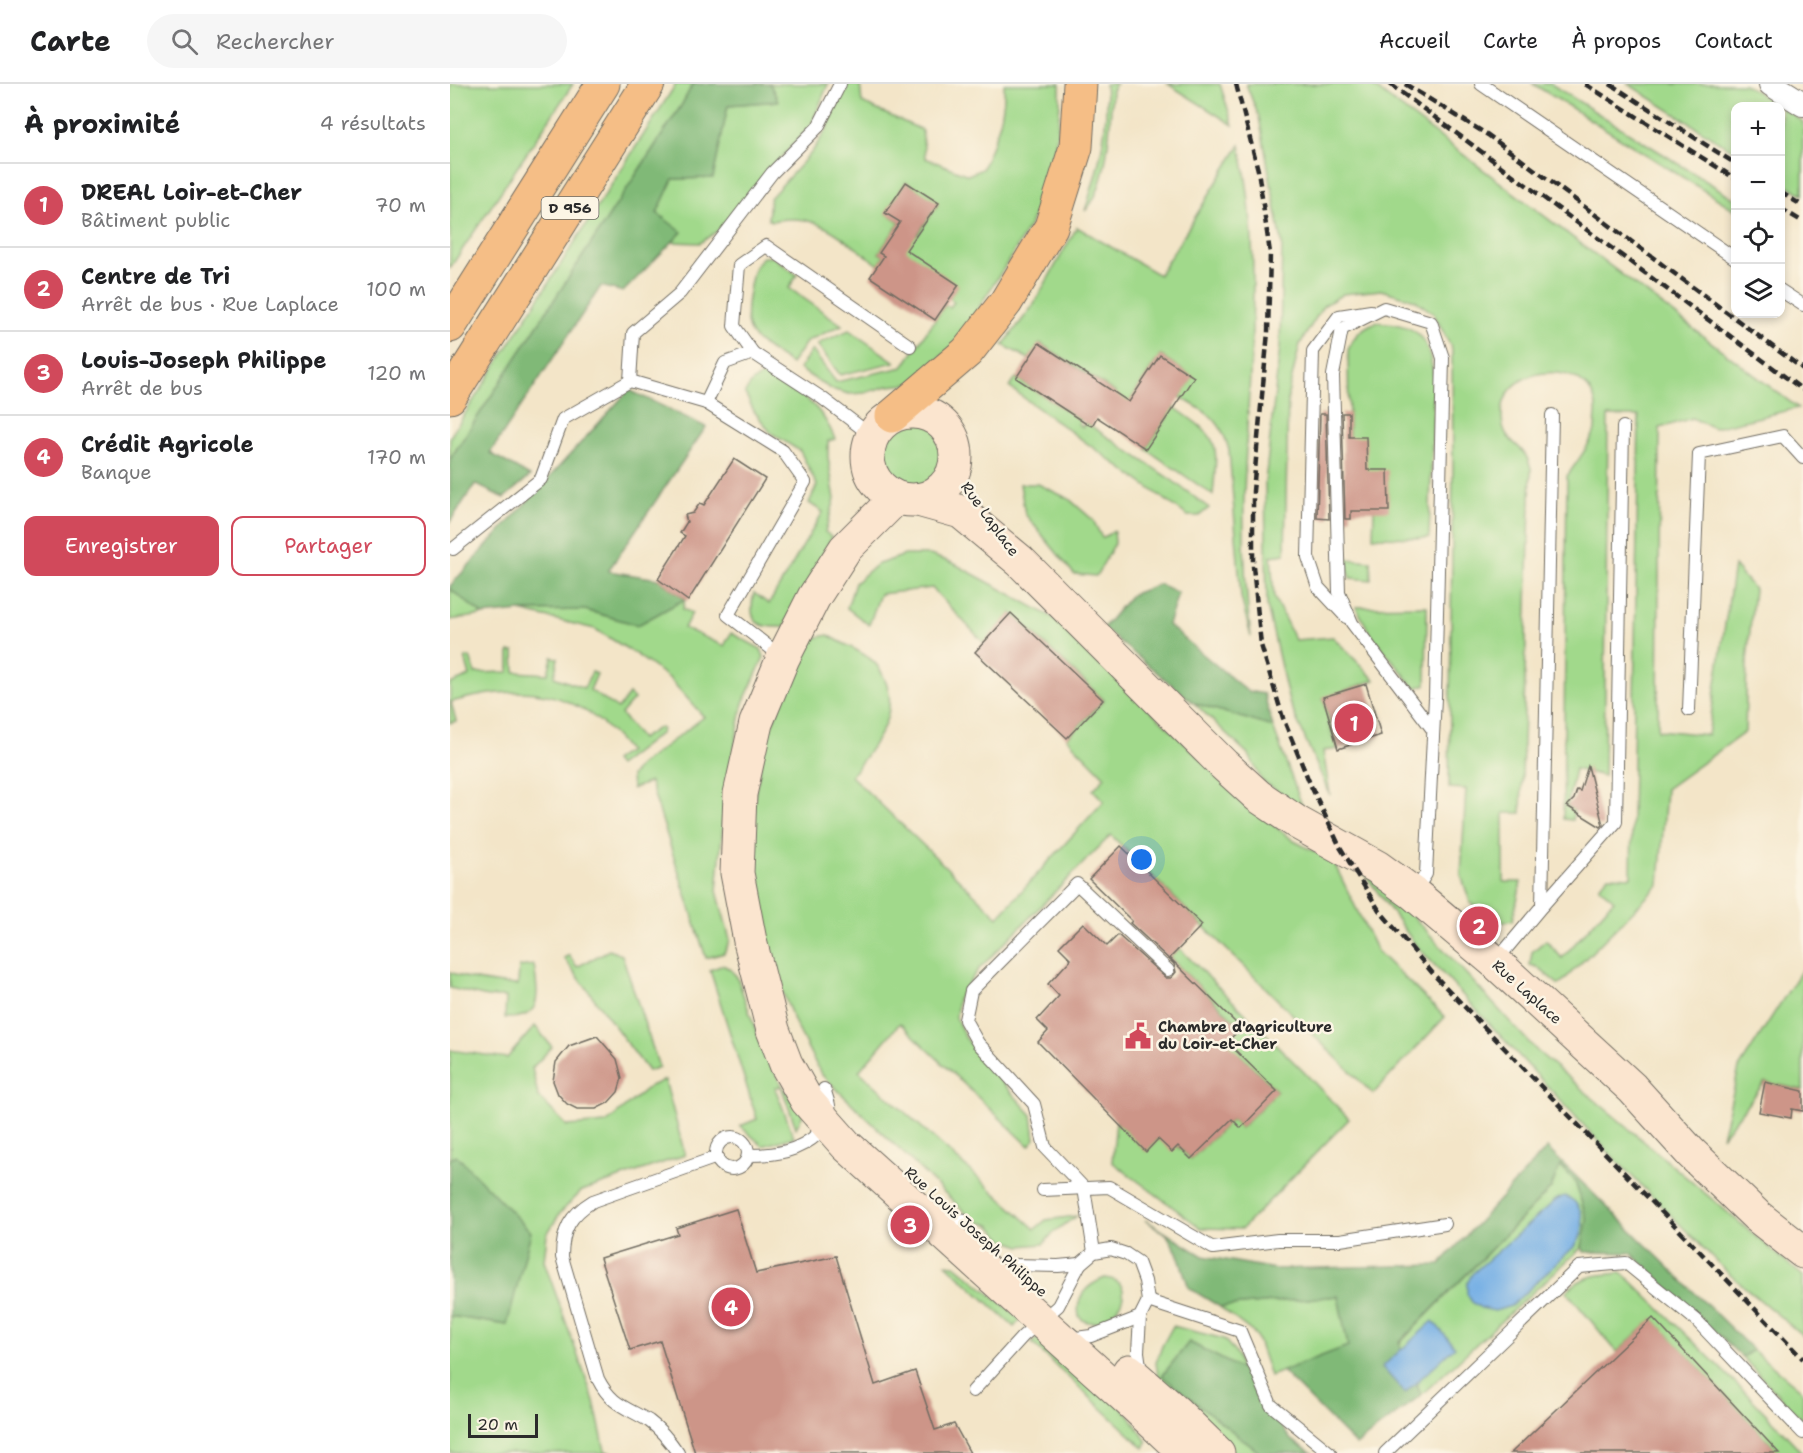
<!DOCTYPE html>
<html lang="fr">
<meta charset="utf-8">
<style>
:root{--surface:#fff;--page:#f6f6f6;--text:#202124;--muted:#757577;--line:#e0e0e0;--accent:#d1495b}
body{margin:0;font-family:"Shantell Sans",sans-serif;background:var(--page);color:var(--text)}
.controls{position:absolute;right:18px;top:18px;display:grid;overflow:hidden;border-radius:12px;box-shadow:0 3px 9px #0003}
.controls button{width:54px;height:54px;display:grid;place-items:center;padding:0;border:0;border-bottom:2px solid var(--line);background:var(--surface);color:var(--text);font:30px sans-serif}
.scale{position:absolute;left:18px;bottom:15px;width:70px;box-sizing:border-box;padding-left:6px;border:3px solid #2b2b2b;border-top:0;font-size:16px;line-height:21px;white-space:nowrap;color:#2b2b2b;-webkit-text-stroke:4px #fcf5e5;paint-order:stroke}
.you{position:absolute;left:692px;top:776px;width:21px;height:21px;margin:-15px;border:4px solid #fff;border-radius:50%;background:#1a73e8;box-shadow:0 0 0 9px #1a73e833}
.badge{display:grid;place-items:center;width:39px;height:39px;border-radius:50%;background:var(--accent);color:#fff;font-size:20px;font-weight:700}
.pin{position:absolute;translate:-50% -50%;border:3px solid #fff;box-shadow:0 2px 6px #0006}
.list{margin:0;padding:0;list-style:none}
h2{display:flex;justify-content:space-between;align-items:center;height:78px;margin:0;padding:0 24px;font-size:26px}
h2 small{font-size:20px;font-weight:400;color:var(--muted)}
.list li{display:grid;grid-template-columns:39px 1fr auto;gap:18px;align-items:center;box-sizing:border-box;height:84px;padding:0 24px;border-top:2px solid var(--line)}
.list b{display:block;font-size:22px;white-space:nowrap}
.list p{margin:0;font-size:20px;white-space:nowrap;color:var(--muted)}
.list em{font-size:20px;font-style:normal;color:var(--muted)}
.actions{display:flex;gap:12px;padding:18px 24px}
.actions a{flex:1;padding:14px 0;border:2px solid var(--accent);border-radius:12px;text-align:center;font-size:21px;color:var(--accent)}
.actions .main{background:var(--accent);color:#fff}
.icon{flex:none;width:33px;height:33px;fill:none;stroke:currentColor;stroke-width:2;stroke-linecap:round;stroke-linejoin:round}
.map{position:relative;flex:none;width:1353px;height:1369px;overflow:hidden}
header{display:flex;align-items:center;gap:36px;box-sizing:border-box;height:84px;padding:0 30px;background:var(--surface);border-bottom:2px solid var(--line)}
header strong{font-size:28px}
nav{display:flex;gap:33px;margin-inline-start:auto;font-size:21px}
.search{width:420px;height:54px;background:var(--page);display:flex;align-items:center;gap:15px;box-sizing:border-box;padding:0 21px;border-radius:33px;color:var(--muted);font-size:22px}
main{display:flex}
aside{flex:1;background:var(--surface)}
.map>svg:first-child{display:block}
.green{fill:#a1d98b;stroke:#66825b;stroke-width:1.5}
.forest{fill:#80b977;stroke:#567251;stroke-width:1.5}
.water{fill:#75afe5;stroke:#506d88;stroke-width:1.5}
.building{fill:#cd9588}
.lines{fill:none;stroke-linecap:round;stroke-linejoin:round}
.lane-casing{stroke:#716c62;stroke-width:14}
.street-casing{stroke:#716c62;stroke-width:26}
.secondary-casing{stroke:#716c62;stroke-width:35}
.primary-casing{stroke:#716c62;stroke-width:35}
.highway-casing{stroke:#716c62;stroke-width:35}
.lane{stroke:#fff;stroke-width:12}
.street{stroke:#fff;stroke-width:24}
.secondary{stroke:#fbe5cf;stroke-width:33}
.primary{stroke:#f5be86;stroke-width:33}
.highway{stroke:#f5be86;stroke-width:33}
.rail{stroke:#2b2b2b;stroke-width:4.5;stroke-dasharray:9 4.5;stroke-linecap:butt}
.labels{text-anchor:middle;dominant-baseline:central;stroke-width:5;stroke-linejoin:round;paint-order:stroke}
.shield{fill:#fcf5e5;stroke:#6a6863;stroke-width:1.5}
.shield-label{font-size:14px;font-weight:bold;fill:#2b2b2b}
.street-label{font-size:15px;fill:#2b2b2b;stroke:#fcf5e5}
.poi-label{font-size:15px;font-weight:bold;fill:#2b2b2b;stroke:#fcf5e5;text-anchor:start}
</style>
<header>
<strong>Carte</strong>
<div class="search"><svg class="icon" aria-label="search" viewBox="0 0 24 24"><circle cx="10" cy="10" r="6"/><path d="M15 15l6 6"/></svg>Rechercher</div>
<nav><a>Accueil</a><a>Carte</a><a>À propos</a><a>Contact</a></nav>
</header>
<main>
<aside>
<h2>À proximité<small>4 résultats</small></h2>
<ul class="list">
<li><span class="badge">1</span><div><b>DREAL Loir-et-Cher</b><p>Bâtiment public</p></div><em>70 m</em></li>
<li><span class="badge">2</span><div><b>Centre de Tri</b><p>Arrêt de bus · Rue Laplace</p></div><em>100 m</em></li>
<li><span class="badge">3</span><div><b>Louis-Joseph Philippe</b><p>Arrêt de bus</p></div><em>120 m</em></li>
<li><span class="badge">4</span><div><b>Crédit Agricole</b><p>Banque</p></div><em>170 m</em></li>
</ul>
<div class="actions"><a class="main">Enregistrer</a><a>Partager</a></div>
</aside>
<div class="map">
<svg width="1353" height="1369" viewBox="0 0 1353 1369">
<rect width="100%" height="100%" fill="#fcf5e5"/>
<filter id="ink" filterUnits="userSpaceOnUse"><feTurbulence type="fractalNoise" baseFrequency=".0167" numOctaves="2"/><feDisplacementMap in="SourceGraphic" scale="12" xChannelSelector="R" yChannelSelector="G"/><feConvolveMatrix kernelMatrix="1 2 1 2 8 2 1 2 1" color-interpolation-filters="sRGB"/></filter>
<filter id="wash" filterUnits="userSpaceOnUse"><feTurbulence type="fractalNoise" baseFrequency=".008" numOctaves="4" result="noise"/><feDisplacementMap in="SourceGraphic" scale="24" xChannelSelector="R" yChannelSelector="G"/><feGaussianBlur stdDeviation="1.35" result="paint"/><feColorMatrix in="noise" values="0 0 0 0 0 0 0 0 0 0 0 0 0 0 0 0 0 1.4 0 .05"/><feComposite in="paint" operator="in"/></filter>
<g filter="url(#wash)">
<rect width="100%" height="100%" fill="#f3e5c8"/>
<g class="green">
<polygon points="0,0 123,0 0,184"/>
<polygon points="226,0 243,0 231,22 0,375 0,353"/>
<polygon points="320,0 378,0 361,42 311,95 276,141 250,159 222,158 231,149 207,129 223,95 263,94 278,21 328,17"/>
<path d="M395,0H410L412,19L472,46L475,74L518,91L532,85C544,57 556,31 554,0H610C611,47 602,91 583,134C569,163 545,197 528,225L532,236L461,300L438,302L414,309L399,310L381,305L349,285L362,266L386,298L453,283L495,221L500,223L504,218L444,158L468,150L488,120L456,98L436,129L450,138L429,169L434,172L429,181C392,155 370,127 322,137L318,135L320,114L362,68L377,45Z"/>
<path d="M655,0H666L662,6C660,38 659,103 635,127C648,86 660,43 655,0Z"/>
<polygon points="718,0 770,0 783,41"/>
<path d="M796,0H920L1348,324L1264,344L1242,334L1210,344L1208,646L1258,651L1284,482L1304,505L1297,577L1295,648L1216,705L1209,801L1109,901L1087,883L1080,881L1082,868L1096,856L1112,874L1164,816L1149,803L1158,792L1181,793L1189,332H1158L1154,692L1125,685L1117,722L1124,726L1122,736L1113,735L1117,392C1126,379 1138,364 1144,349C1146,344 1145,337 1146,331C1151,275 1050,273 1052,334C1053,357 1068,358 1076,372C1078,375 1079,380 1081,384L1071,729H1054V798H1071L1063,836L1048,840L1020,818L1011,791L1016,705L999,704L1003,382L1002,265L984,230L965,216L931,206L893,210L873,222L850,260L838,310L835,470L821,472L824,513L845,556L883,553L925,596L873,614L888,665L873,667L880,711L839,618L817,522L815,399L830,262L832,159L809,33Z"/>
<polygon points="1083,0 1101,0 1285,115 1285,126"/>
<polygon points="1178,0 1294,0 1329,22 1286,22 1285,68"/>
<polygon points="1331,23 1353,38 1353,111 1331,97"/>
<path d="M790,61C815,179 797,293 794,412C793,459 795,506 801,553L791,513L779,366C770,333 759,330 730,313L743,293L710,271L674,326L666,309L590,259L579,275L553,261L582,223L627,143L709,191Z"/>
<path d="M313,173H323L347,191L339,204L392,241L357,257L341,280C301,253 290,254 300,202C303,189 303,181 313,173Z"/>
<path d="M926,238C971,241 978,252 984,295L979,454L923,453L924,427L917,386L899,353L898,266C904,251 912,244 926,238Z"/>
<polygon points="399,246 445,278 390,291 367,260"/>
<path d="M319,291C352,312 369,317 385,355L378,357V374L385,415L375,448L382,453L334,543C307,544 297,539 304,509L319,520L373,428L359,419L367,401L350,367L321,349L304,327L295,309C301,298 306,292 319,291Z"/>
<polygon points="566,294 631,336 628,340 633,343 635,338 723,397 759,424 749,432 738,432 559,303"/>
<path d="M724,323C771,356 768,355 763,411L696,365Z"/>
<circle cx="459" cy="371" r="37"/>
<polygon points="570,400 588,400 619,415 643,436 652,454 664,447 665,459 646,492 624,490 575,430"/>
<path d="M455,471H480L503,479L604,534L808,729L844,757L883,777L927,867L995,933L923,1010L661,751L528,886L508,914L506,934L515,953L538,983L582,1031L585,1055L579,1062L450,939L409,987L585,1145L596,1136L627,1132L605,1147L593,1160L571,1162L554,1156L540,1141L524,1137L371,990L345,939L319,874L304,807L302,727L314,662L342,588L357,561L365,554L378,551C391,559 407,565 419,574C427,579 432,588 435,596C451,633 421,664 401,692L548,833L654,717L643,706L655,693L617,654L654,616L562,529L534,559L482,504L430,510L419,541L397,524L405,499L426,481Z"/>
<polygon points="896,475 921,477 921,496 900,494"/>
<polygon points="0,505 33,531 0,536"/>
<polygon points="235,515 233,525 242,529 234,544 274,562 281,549 311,565 314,573 293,619 276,707 267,807 280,856 274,869 256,874 200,698 182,705 181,692 189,682 254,633 219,594 184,569 145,545 70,527 135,526 188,541"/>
<polygon points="977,522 976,601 965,604 920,549 906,523"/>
<path d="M59,568H64L65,588L98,590L102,573L108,574L104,593L134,604L142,588L147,590L140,606L168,625L179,610L184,615L171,630L191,655L208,644H212L211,649L168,682L164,677L178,667C130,604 73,598 1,618L6,637L0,639V600L20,592L15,574L20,573L25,589L59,588Z"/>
<polygon points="744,619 823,643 853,724 812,697 799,671"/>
<polygon points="914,789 937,804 1087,967 1353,1192 1353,1252 1279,1190 1165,1075 965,860"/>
<polygon points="729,864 854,988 899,1035 792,1145 751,1144 662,1078 666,1037 696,1067 708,1055 727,1062 741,1075 782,1035 791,1044 827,1007 789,970 753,982 791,943 720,874"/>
<polygon points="159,866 172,871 209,983 198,987 114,874 119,871 127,883"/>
<path d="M84,881C88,911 94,935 55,934L56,913H37L0,904V888C22,897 44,900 68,901L69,883Z"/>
<polygon points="273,881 280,885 287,893 313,967 333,1003 353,1031 346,1044 331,1002 325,1004 344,1053 313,1062 290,1042 307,1035 260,886"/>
<polygon points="1353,884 1353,1006 1315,998 1272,1053 1289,984"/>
<polygon points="85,942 102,963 82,984 88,1012 117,1042 156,1039 200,1002 215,996 235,1071 132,1107 110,1129 97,1150 94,1177 144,1317 155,1367 162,1369 0,1369 0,1232 57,1241 7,1073 0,1075 0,966 57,974"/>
<polygon points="1110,1081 1125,1097 1137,1136 1132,1163 971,1311 949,1260 1101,1104"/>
<polygon points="496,1180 505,1181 571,1235 564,1243"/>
<path d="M1173,1189L1300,1313L1353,1369H1329L1203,1235L1167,1268L1116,1207C1135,1190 1149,1191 1173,1189Z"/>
<path d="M655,1194C694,1198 662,1244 638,1238C634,1238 632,1235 629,1233C625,1213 636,1201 655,1194Z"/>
<polygon points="888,1212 898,1262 820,1292 806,1251 770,1223"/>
<polygon points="723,1242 774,1255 787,1271 791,1285 739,1258 712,1292 810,1369 782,1369 710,1303 706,1279 712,1262"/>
<polygon points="591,1250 680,1332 697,1358 694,1364 582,1259"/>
<polygon points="1303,1266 1353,1308 1353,1337 1292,1273"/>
</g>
<g class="forest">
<polygon points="243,0 320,0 328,17 278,21 263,94 223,95 207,129 232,148 173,208 151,202 40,369 80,392 54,414 25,400 0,438 0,375 231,22"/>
<polygon points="179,306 256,343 158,487 208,495 235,515 188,541 135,526 70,527 33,531 0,505 0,502"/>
<polygon points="709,500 728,509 718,541 797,607 814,610 823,643 744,619 653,544 681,511"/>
<polygon points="1097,1064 1303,1266 1292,1273 1181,1169 1134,1168 1132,1163 1137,1136 1125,1097 1110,1081 1101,1104 949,1259 971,1311 906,1361 832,1287 898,1262 888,1212 770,1223 739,1204 727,1168 717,1151 695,1136 753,1172 825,1185 989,1181"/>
<polygon points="7,1072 81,1148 57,1241 0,1232 0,1075"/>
<polygon points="739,1258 791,1285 841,1356 862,1369 810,1369 712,1292"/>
</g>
<g class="water">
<path d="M1114,1112C1135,1118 1137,1146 1126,1161L1061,1222L1045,1227L1031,1224L1022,1218L1017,1210V1200L1022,1190L1106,1116Z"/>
<polygon points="983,1237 1005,1263 955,1309 932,1283"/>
</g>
<g id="blocks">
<g class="building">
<polygon points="456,98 489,119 456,166 509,201 485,236 420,193 434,172 429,169 450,138 435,129"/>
<polygon points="589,259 679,318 710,271 744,293 696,365 647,333 642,342 635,339 566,294"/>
<polygon points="892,329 899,329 899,353 916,353 917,386 938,386 939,427 901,427 901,435 895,435"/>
<polygon points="870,330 876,330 879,435 867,434"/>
<polygon points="284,375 315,395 238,517 208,495 235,452 230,449 237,438 235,431 243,429 250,419 254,421"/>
<polygon points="561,529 653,616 617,654 525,568"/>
<polygon points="916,600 931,651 888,665 873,613"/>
<polygon points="1138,682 1153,741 1151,743 1117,722 1124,715 1127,706 1130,707"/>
<polygon points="671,762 752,841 720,874 791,944 777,958 827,1007 791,1044 782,1035 741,1075 728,1062 722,1068 708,1055 696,1068 588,958 598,947 587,936 609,912 598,900 621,875 609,863 633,839 657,862 668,851 716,894 721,894 726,888 724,880 680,839 682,837 639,795"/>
<polygon points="147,952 167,975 172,994 168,1008 158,1019 146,1025 127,1025 117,1020 108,1010 103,997 106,978 119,962"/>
<polygon points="1315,998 1353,1007 1353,1027 1342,1025 1341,1034 1309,1028"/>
<polygon points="286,1125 306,1189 386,1172 425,1301 465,1287 485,1346 504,1340 520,1369 245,1369 210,1257 180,1266 150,1174 228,1150 226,1144"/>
<polygon points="1203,1234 1329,1369 1061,1369 1167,1268"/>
</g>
</g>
</g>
<g filter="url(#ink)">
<use href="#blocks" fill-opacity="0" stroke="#716c62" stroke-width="1.5"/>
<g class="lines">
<g class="lane-casing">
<g id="lane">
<polyline points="1031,0 1286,175"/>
<polyline points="1330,206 1353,221"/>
<polyline points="303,269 284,242 289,181 316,162 460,262"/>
<polyline points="180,297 183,249 230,209 322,89 368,43 390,0"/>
<polyline points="256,319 275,279 303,269 372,314 422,352"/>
<polyline points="3,465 91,395 113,335 180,297 256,319 333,367 355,398 278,531 332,573"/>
<polyline points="896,533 868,503 858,473 863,267 889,232 921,227"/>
<polyline points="1239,626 1249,370 1333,352 1353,374"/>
<polyline points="965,807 976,790 985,614 993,274 981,238 934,224 892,245 883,291 889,508 902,539 983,646"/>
<polyline points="1092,822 1102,331"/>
<polyline points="1046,877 1092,822 1166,738 1173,343"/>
<circle cx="282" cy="1069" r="16"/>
<path d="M298,1071C326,1071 348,1068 369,1049C374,1044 378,1040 379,1033C381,1023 377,1014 374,1005"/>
<polyline points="593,1106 659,1103 763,1164 828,1156 890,1156 995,1140"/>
<polyline points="490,1129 496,1134 515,1137"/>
<polyline points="644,1168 634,1104 595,1063 584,1020 528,959 515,936 521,907 627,800 718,886"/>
<polyline points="563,1181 608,1182 630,1180"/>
<polyline points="698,1217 790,1247 821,1321 880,1369"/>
<polyline points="690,1233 688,1268 691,1289"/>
<polyline points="523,1307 573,1252 608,1222 630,1180 644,1168 661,1165 676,1170 688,1178 695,1197 698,1217 690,1233 641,1252 626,1254 620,1249"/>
<path d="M228,1369C220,1357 210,1345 199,1337C176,1323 161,1321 148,1295L112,1173C112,1146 120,1131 143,1117L267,1073"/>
<polyline points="935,1369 1129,1183 1176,1179 1246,1236 1353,1349"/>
</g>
</g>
<g class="street-casing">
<polyline id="street" points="1321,0 1353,20"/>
</g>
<g class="secondary-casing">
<g id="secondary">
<circle cx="462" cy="372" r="44"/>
<polyline points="446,414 395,465 364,513 333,574 306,639 290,710 287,789 300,857 323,946 336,980 357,1017 396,1061 685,1322 735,1369"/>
<polyline points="468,416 511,428 570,477 774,681 808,712 848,739 927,783 963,809 1045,878 1182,1004 1241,1069 1307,1132 1353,1168"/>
<polyline points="679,1287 727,1329 768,1369"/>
</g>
</g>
<g class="primary-casing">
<polyline id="primary" points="0,313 198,0"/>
</g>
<g class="highway-casing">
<g id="highway">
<polyline points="0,242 153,0"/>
<polyline points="442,332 517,268 556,218 601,143 626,63 630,0"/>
</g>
</g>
<use href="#lane" class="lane"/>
<use href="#street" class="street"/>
<use href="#secondary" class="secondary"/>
<use href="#primary" class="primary"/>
<use href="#highway" class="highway"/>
<g class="rail">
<polyline points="786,0 808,86 820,169 818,248 803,407 803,482 811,561 833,634 861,702 890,763 929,826 985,892 1353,1275"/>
<polyline points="940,0 1353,306"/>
<polyline points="955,0 1038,51 1353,285"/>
<polyline points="1135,0 1286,95"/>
<polyline points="1160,0 1286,80"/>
<polyline points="1330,108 1353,122"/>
<polyline points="1330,124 1353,138"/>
</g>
</g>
</g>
<defs>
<g id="civic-bare" transform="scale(2.07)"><path d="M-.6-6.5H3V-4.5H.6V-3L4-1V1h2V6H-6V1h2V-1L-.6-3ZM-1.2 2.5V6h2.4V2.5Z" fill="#d1495b" stroke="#fcf5e5" stroke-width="2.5" paint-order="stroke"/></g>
</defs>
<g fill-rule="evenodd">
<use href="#civic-bare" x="688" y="952"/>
</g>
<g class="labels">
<rect class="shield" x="91.5" y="113" width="57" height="22" rx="4.5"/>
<g class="shield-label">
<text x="120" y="124">D 956</text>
</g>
<g class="street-label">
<text transform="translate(540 435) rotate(54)">Rue Laplace</text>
<text transform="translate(1077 908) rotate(42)">Rue Laplace</text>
<text transform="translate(526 1148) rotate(42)">Rue Louis Joseph Philippe</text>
</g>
<g class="poi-label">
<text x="708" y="943">Chambre d'agriculture<tspan x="708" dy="17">du Loir-et-Cher</tspan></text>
</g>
</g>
</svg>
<div class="controls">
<button>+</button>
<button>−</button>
<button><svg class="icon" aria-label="locate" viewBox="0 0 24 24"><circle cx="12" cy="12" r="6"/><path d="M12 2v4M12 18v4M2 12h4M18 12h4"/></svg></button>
<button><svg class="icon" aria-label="layers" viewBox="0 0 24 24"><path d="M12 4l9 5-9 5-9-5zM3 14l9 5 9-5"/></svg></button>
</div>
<div class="scale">20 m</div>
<div class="you"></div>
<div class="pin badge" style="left:904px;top:639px">1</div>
<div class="pin badge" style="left:1029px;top:842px">2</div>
<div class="pin badge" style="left:460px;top:1141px">3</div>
<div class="pin badge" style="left:281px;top:1223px">4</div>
</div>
</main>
